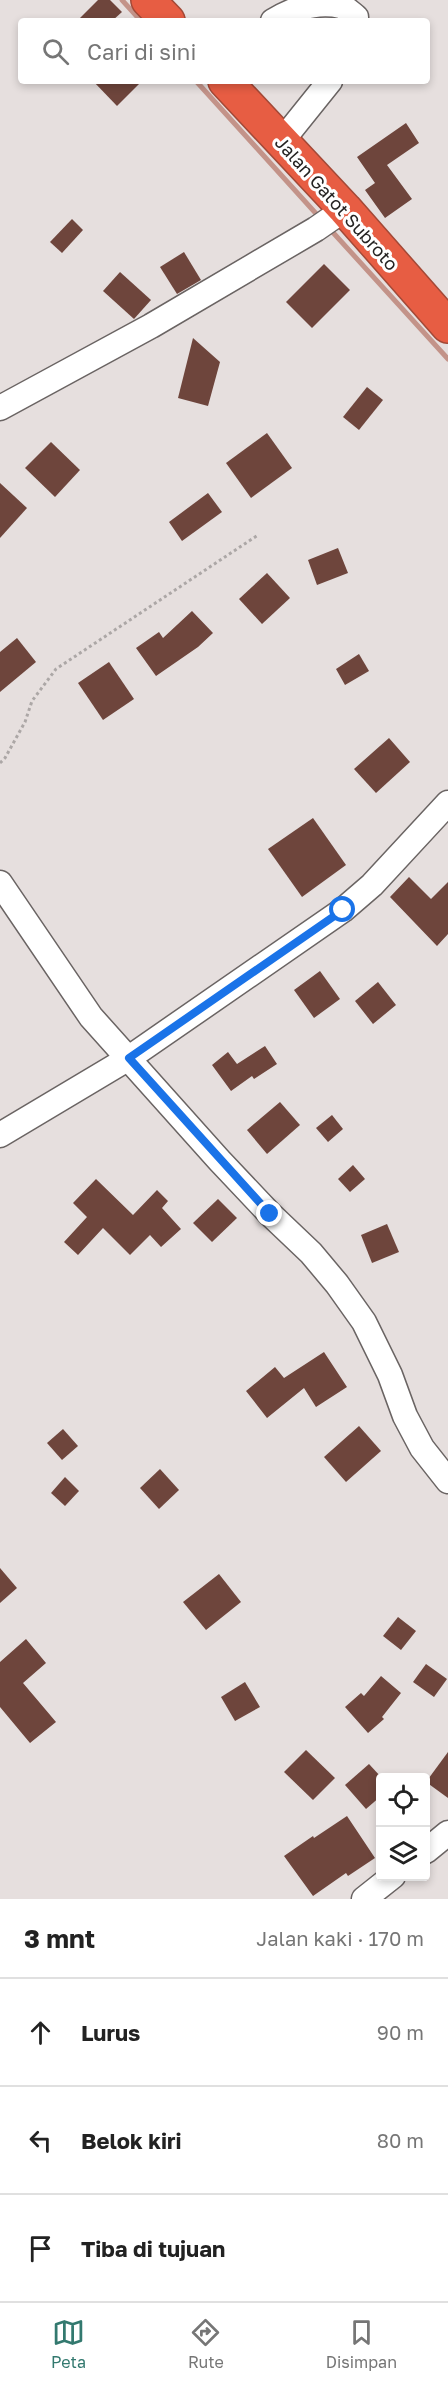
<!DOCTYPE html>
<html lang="id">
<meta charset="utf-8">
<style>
:root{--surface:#fff;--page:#f6f6f6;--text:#222;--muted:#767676;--line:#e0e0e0;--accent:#33796f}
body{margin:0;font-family:"Golos Text",sans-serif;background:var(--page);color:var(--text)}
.controls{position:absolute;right:18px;bottom:18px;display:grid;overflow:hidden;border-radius:6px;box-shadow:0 3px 9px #0003}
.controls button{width:54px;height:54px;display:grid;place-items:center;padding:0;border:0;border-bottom:2px solid var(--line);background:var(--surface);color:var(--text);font:30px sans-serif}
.stop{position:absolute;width:18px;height:18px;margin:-14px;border:4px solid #1a73e8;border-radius:50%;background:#fff}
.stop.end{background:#1a73e8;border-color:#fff;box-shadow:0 2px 6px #0008}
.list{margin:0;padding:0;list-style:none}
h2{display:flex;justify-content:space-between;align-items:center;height:78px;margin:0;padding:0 24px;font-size:26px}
h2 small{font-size:20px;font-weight:400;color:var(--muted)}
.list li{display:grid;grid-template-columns:39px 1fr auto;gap:18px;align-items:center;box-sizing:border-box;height:108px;padding:0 24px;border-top:2px solid var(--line)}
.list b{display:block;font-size:22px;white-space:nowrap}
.list em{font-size:20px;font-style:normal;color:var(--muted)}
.icon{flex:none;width:33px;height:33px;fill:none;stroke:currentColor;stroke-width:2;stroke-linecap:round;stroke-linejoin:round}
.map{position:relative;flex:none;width:448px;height:1899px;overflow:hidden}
.search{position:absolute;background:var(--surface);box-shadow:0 3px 9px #0003;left:18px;right:18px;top:18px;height:66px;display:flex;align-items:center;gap:15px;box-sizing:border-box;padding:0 21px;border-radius:6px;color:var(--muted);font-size:22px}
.sheet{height:402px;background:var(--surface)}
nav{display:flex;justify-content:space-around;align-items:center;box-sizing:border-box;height:84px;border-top:2px solid var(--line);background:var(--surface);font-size:16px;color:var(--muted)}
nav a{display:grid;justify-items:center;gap:3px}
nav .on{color:var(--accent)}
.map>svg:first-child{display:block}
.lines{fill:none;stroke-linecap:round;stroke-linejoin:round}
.stream{stroke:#c39389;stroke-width:5}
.building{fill:#6e453c}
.minor-casing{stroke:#6a6463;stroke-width:27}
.highway-casing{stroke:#a34937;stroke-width:36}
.path{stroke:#aca7a6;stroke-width:3;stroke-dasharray:3 3;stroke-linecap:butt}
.minor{stroke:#fff;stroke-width:24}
.highway{stroke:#e75d43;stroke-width:33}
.route{stroke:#1a73e8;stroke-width:8}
.labels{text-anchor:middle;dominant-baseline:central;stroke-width:6;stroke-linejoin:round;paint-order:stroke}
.street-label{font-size:18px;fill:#252322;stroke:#fff}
</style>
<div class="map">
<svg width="448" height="1899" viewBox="0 0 448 1899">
<rect width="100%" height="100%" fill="#e6dfde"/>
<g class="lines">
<g class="stream">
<polyline points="122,0 141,21"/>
<polyline points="196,81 320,218"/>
<polyline points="328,227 448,359"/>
</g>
</g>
<g class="building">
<polygon points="98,0 110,0 122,12 112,21 77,21"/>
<polygon points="93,81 142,81 117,106"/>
<polygon points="406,123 419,143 387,165 412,199 385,218 365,190 375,183 357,157"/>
<polygon points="72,219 83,230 62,253 50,242"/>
<polygon points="184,252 201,280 177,294 160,267"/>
<polygon points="324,264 350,290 312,328 286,302"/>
<polygon points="120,272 151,300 134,319 103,291"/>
<polygon points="193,338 220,362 208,406 178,398"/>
<polygon points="367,387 383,400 359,430 343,417"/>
<polygon points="267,433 292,468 251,498 226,463"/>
<polygon points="51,442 80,470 55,497 25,468"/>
<polygon points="0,483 27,508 0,538"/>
<polygon points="208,493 222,512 182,541 169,522"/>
<polygon points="338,548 348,573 317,585 308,560"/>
<polygon points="267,573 290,598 262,624 239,599"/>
<polygon points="192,611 213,633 198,647 156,676 136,648 159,632 163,638"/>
<polygon points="17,638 36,662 0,692 0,652"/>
<polygon points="359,654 369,671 345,685 336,669"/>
<polygon points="109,662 134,699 103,720 78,683"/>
<polygon points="389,738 410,762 376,793 354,769"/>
<polygon points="313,818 346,865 302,897 268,849"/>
<polygon points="409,877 431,899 448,882 448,934 437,946 390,897"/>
<polygon points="320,971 340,999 314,1018 294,990"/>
<polygon points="378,982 396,1005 373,1024 355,1001"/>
<polygon points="265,1046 277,1064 254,1079 252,1076 231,1091 212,1065 228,1052 237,1064"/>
<polygon points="280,1102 300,1125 267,1154 247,1130"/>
<polygon points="332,1115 343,1129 328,1142 316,1128"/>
<polygon points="353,1165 365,1179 350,1192 338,1179"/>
<polygon points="96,1179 133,1215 157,1190 168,1201 162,1208 181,1229 161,1247 150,1235 130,1255 103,1228 78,1255 64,1242 87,1217 73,1203"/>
<polygon points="218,1199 237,1218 212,1242 193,1223"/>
<polygon points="387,1224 399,1252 372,1263 361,1235"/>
<polygon points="324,1352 347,1387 316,1407 304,1388 267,1418 246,1391 275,1367 284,1378"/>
<polygon points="359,1426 381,1451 346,1482 324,1457"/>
<polygon points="63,1429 78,1446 62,1460 47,1443"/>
<polygon points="160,1469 179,1490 159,1509 140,1488"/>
<polygon points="65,1477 79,1491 65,1506 51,1493"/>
<polygon points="0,1568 17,1588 0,1603"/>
<polygon points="219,1574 241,1602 206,1630 183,1602"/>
<polygon points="398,1617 416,1631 401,1650 383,1636"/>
<polygon points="26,1639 46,1663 23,1683 56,1722 30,1743 0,1707 0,1662"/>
<polygon points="426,1664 447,1679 434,1697 413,1682"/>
<polygon points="381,1676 401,1693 382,1717 384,1719 368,1733 345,1707 361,1693 364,1696"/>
<polygon points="245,1682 260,1707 235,1721 221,1697"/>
<polygon points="306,1750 335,1778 313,1800 284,1772"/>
<polygon points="448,1752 448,1798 426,1782"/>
<polygon points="369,1764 381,1777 381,1796 366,1809 345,1785"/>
<polygon points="347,1816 375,1858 348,1876 346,1873 313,1896 284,1856 313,1836 314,1838"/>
</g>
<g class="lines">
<g class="minor-casing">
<g id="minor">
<path d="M273,21C293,9 316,0 341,6C346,8 352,14 356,17V21"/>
<polyline points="281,142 330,81"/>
<polyline points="0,408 151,326 316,229 345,209"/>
<polyline points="0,883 91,1017 219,1160 270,1214 311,1253 337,1284 364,1322 390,1375 405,1416 422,1448 448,1481"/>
<polyline points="0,1135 129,1058 343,910 372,885 448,803"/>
<polyline points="426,1851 448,1833"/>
<polyline points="364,1899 393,1876"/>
</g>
</g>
<g class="highway-casing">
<g id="highway">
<polyline points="148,0 168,21"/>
<polyline points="225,81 345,209 448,326"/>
</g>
</g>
<polyline class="path" points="0,763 5,758 25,722 32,701 56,669 258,535"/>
<use href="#minor" class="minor"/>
<use href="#highway" class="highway"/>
</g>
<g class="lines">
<polyline class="route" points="270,1214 129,1058 343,910"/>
</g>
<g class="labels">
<g class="street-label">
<text transform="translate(337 203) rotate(48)">Jalan Gatot Subroto</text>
</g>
</g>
</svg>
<div class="controls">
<button><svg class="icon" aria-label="locate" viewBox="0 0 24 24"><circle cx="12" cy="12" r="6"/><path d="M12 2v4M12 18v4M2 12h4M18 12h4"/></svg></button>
<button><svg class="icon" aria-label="layers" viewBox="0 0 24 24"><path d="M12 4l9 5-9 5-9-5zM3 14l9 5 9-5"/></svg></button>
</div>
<div class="stop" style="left:343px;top:910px"></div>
<div class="stop end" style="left:270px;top:1214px"></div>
<div class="search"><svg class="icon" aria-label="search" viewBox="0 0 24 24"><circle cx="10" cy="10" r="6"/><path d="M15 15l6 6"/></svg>Cari di sini</div>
</div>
<section class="sheet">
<h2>3 mnt<small>Jalan kaki · 170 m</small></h2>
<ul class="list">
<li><svg class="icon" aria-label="ahead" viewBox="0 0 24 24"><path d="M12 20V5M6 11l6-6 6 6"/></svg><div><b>Lurus</b></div><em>90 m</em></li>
<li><svg class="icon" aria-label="left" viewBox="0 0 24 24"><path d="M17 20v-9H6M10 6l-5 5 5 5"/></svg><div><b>Belok kiri</b></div><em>80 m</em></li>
<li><svg class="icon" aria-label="arrive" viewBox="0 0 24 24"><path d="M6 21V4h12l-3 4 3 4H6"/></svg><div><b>Tiba di tujuan</b></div></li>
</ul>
</section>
<nav>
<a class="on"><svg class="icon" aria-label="map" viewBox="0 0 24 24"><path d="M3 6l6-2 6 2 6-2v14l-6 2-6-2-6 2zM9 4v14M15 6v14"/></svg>Peta</a>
<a><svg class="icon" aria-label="directions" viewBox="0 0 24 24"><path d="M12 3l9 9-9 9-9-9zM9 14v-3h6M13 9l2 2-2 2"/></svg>Rute</a>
<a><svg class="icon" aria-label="saved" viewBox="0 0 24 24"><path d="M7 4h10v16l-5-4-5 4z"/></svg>Disimpan</a>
</nav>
